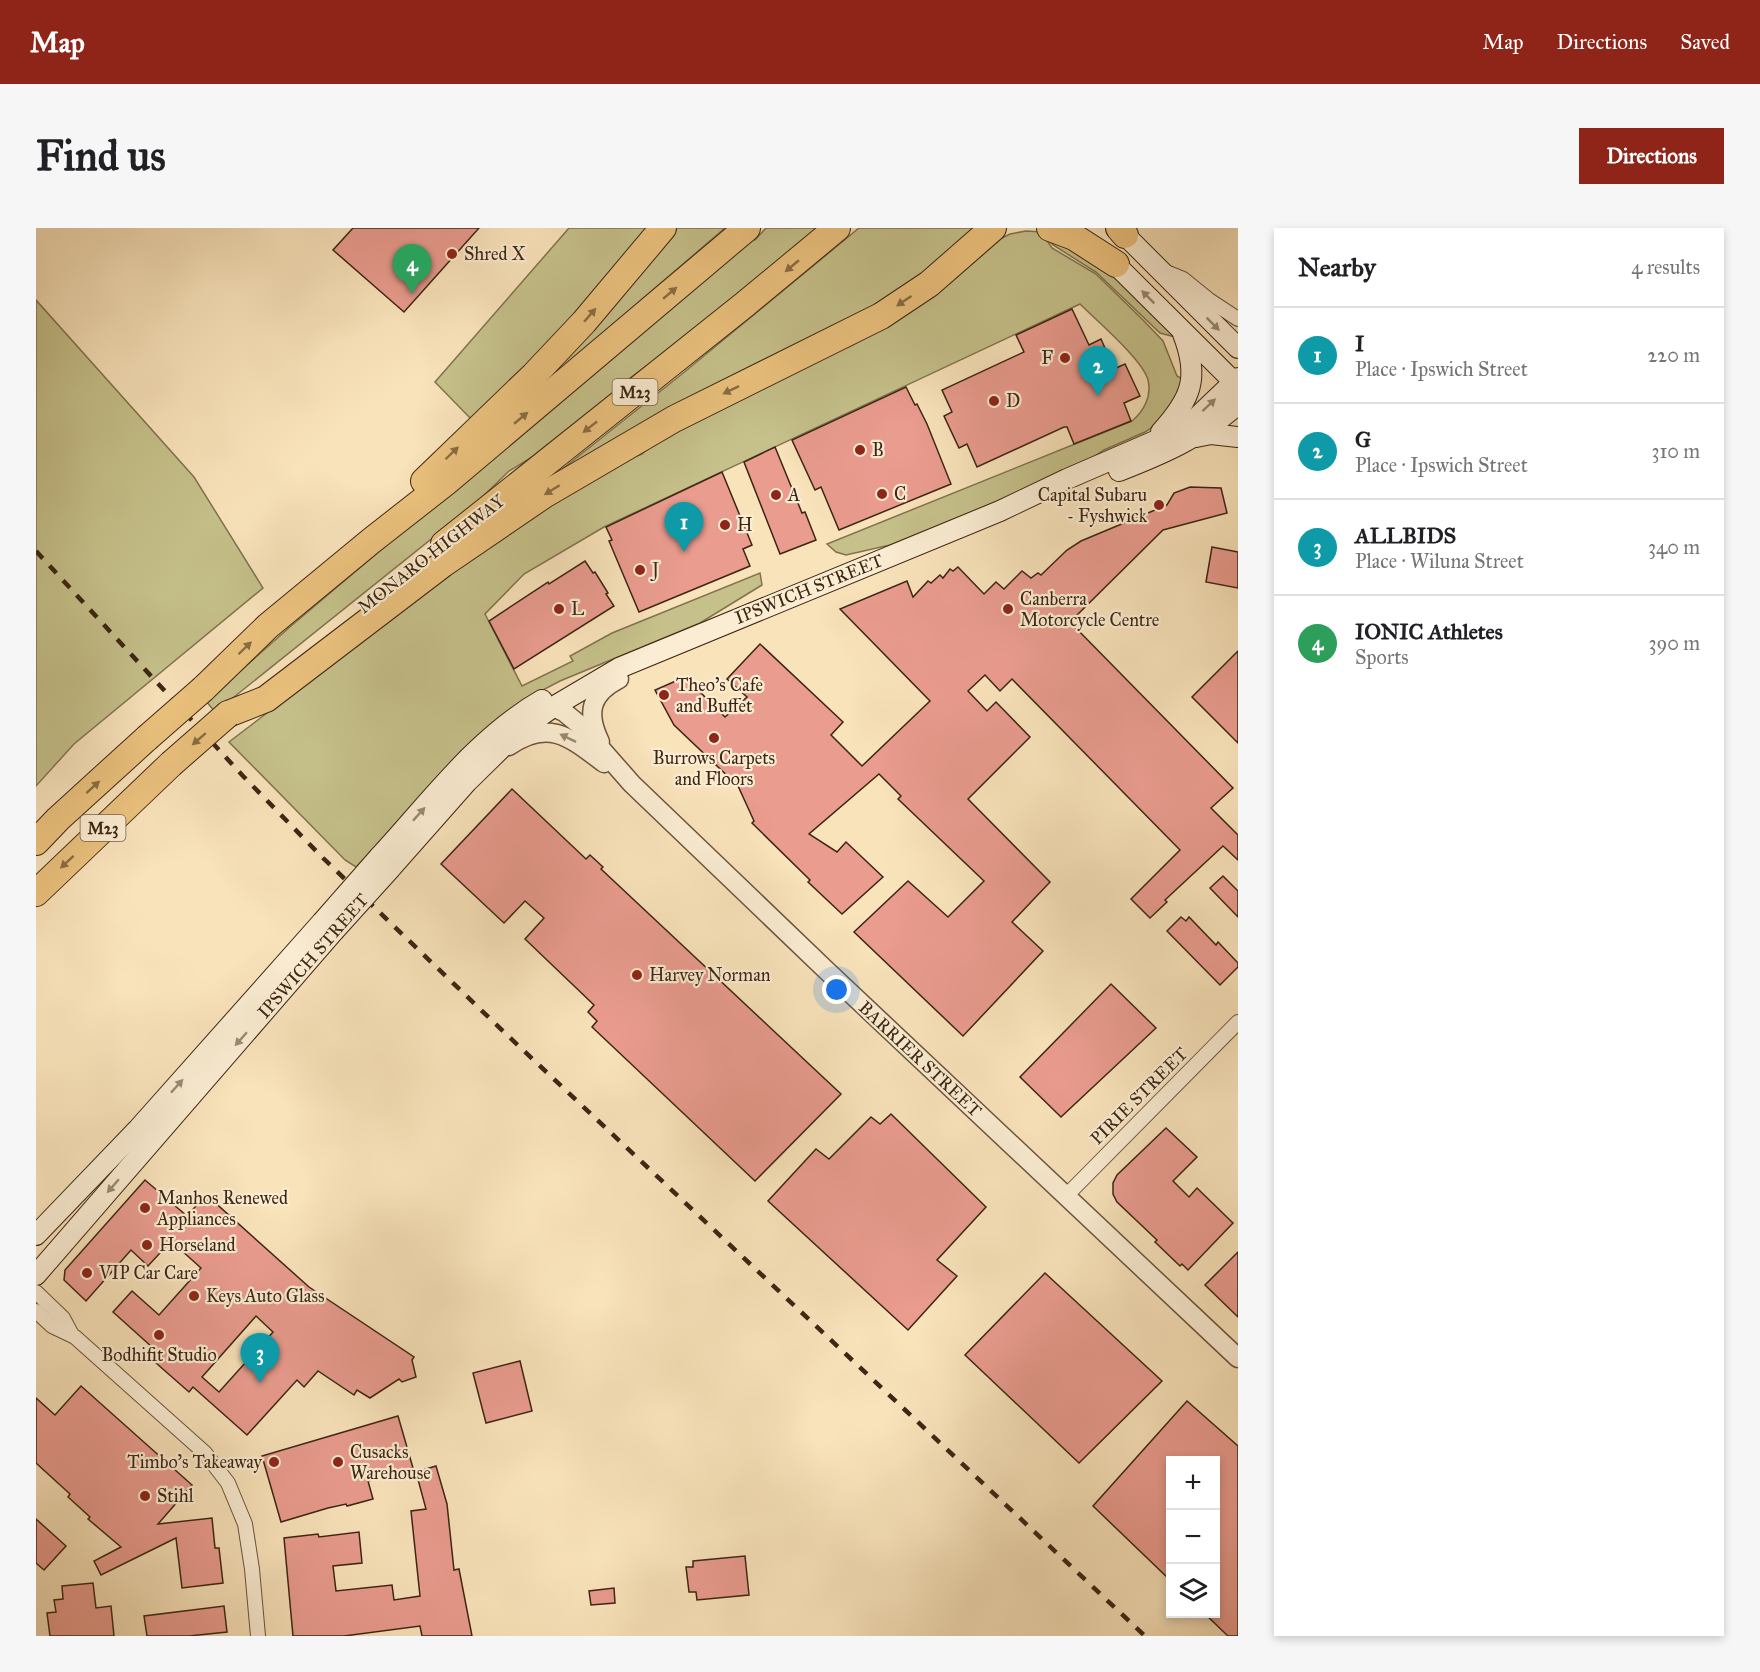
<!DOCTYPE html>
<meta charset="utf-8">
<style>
:root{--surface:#fff;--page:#f6f6f6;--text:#202124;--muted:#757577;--line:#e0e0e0;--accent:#8f2418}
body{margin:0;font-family:"IM FELL Great Primer",serif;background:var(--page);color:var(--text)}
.controls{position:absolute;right:18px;bottom:18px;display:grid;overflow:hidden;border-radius:0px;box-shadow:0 3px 9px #0003}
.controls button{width:54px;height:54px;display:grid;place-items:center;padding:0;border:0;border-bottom:2px solid var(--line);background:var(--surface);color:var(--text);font:30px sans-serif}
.you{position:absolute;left:801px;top:762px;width:21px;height:21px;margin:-15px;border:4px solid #fff;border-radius:50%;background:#1a73e8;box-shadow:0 0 0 9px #1a73e833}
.badge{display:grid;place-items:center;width:39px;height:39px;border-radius:50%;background:var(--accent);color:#fff;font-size:20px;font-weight:700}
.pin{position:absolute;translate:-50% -50px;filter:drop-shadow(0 2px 3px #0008)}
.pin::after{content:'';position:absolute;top:32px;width:21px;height:18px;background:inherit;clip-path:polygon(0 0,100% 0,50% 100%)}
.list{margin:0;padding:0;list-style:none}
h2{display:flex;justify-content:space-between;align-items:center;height:78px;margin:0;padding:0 24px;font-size:26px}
h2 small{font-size:20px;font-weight:400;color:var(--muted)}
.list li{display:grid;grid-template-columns:39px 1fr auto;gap:18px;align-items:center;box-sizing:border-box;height:96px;padding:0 24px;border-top:2px solid var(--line)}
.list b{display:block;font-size:22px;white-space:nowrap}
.list p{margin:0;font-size:20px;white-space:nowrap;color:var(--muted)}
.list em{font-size:20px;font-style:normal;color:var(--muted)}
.icon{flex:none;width:33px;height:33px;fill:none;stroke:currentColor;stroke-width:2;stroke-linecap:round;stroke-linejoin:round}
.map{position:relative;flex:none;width:1202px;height:1408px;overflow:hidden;border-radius:0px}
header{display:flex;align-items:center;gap:36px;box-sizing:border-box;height:84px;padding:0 30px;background:var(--accent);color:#fff}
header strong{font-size:28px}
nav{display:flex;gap:33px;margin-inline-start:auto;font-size:21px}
.intro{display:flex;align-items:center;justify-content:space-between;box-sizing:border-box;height:144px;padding:0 36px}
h1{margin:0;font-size:42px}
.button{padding:15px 27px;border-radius:0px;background:var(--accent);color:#fff;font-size:21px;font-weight:700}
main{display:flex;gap:36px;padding:0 36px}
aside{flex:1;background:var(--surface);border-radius:0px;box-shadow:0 3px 9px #0003}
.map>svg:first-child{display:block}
.green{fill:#c6c18b;stroke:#81734f;stroke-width:1.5}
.building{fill:#ea9c8f;stroke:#3c2513;stroke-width:1.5;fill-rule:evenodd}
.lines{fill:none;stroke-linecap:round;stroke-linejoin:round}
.minor-casing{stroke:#6b543d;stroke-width:16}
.tertiary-casing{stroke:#6b543d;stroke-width:21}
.secondary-casing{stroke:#3c2513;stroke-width:22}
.motorway-casing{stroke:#3c2513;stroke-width:28}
.minor{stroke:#fbedd3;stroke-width:14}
.tertiary{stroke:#fbedd3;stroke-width:18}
.secondary{stroke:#fbedd3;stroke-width:20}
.motorway{stroke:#ecc27e;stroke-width:26}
.rail{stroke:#3c2513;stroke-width:4.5;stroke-dasharray:10 10;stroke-linecap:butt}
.secondary-bridge-casing{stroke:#3c2513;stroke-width:22;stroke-linecap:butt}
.motorway-bridge-casing{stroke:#3c2513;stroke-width:28;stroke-linecap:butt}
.secondary-bridge{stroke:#fbedd3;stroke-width:20}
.motorway-bridge{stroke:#ecc27e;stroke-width:26}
.oneway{fill:#8b6c43}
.oneway2{fill:#9c8973}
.poi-dot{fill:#8f2418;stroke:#fbedd3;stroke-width:2}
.labels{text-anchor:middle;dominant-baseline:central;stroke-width:4.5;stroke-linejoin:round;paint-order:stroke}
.shield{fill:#fbedd3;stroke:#75614d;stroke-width:1.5}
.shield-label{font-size:16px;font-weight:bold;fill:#3c2513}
.poi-label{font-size:18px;fill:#3c2513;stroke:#fbedd3;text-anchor:start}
.street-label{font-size:18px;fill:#3c2513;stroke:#fbedd3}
</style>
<header>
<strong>Map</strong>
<nav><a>Map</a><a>Directions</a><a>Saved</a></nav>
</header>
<div class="intro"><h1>Find us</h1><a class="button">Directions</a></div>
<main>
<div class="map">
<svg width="1202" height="1408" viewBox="0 0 1202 1408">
<rect width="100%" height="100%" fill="#f9e3bb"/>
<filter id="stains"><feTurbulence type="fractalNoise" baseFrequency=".00333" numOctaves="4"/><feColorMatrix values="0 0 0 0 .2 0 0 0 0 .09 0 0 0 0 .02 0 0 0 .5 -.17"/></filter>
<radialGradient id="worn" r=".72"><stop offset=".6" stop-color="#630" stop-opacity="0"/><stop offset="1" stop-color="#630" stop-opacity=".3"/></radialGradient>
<g class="green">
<polygon points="533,0 615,0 558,69 436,192 399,154"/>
<polygon points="637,0 689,0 512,152 436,213"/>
<polygon points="730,0 786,0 658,103 582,159 583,161 498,228 473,243 439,276 193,473 179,484 170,473 255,398 715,9 719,12"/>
<polygon points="823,0 946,0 873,60 510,254 646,146"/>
<path d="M990,3L1005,4L1016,20L1060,46L1108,93L1127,113L1141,148L1148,152L1131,189L1109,204L1068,222L1047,236L1023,248L854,317L810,327L800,324L791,316L1096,193C1108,183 1116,168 1112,152C1107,132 1061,93 1044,76L568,299L488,346L449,386L486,458L537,433L534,428L576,405L724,345L726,357L664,395L524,453L499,466L346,612L320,639L309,632L193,514L401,355L475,302L589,232L606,226L620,213L726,158L816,117L862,92L914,55L966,10L974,6Z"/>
<polygon points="1010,10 1068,37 1139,109 1124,105 1060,44 1017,17"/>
<polygon points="0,72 158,249 227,360 38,516 0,558"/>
</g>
<g class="building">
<polygon points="317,0 443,0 368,84 297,22"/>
<polygon points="1036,81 1053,117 1065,111 1078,141 1089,136 1104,168 1088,175 1095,193 1038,216 1031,199 1028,199 941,239 931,216 923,220 908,188 916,184 906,162 988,124 980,107"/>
<polygon points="870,159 879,177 881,176 891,196 915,256 803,302 785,259 779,262 756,212"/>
<polygon points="739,219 766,285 769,284 780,312 744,326 708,234"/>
<polygon points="686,244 716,317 707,321 714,338 603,384 573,313 576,312 570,299"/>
<polygon points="1154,259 1185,260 1191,285 1127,302 1034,394 1197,560 1175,580 1202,607 1202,632 1187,618 1129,672 1131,674 1114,690 1095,671 1144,622 976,451 964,463 949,447 932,463 951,483 960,474 994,509 932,571 1014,654 976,694 1007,723 927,808 818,704 872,653 912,689 948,653 862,571 865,568 843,546 773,606 801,624 810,614 847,649 806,686 772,654 774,652 716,595 718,593 702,558 638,497 619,462 649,449 689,489 711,469 691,451 724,416 807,494 795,507 826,538 894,473 804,381 871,353 877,369 892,353 895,355 904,347 907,350 914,341 917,343 922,339 948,366 960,354 968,361 986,343 995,350 1002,345 1005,347 1031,322 1045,313 1131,277 1138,265"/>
<polygon points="1176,319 1202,324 1202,360 1170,354"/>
<polygon points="549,333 557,345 559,344 572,365 570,366 578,378 478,441 453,393 512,354 513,356"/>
<polygon points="1202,423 1202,515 1156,469"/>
<polygon points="476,561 550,631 554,627 567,639 565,641 805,866 719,953 556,799 561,793 552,784 558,777 489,711 508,690 489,673 468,695 405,636"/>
<polygon points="1187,648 1202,663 1202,689 1174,660"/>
<polygon points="1145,689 1150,693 1153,689 1180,717 1182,714 1202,735 1202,739 1184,757 1131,703"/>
<polygon points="1075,756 1120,800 1025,889 984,849"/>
<polygon points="855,886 950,979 901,1032 921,1048 872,1102 732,973 780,921 793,931 835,889 844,896"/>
<polygon points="1130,900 1161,929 1137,953 1153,969 1161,960 1197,995 1152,1042 1146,1036 1144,1038 1119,1014 1121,1012 1081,974 1077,966 1077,955 1081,947"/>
<path d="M109,952L151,988L168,969L174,975L176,972L273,1059L378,1129L376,1132L380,1149L366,1154L363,1151L334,1170L321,1162L318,1167L282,1143L268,1159L261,1152L211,1207L157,1159L153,1164L120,1135L126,1128L77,1084L96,1063L123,1087L165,1040L135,1013L112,1038L95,1022L50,1073L28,1052L29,1042ZM220,1088L237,1104L183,1164L166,1149Z"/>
<polygon points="1202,1024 1202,1089 1169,1057"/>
<polygon points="1009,1045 1126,1153 1043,1235 929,1127"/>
<polygon points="484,1133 496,1183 450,1195 437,1145"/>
<polygon points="45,1158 156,1257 122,1296 176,1290 179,1320 183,1320 187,1355 146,1360 140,1310 65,1347 58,1333 85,1319 52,1291 54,1289 32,1269 34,1266 0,1235 0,1170 19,1187"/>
<polygon points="1151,1173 1202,1218 1202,1408 1192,1408 1169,1386 1179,1386 1179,1233 1134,1233 1134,1352 1057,1278"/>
<polygon points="362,1188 377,1240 332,1253 337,1271 311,1278 310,1276 292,1280 245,1294 226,1228"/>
<polygon points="400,1238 411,1276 418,1342 423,1341 436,1408 386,1408 384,1398 308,1408 257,1408 248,1310 282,1306 283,1309 323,1304 326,1335 297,1338 300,1363 356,1357 358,1372 384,1368 375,1283 390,1281 380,1244"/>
<polygon points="0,1291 30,1318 8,1342 0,1335"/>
<polygon points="709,1328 713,1367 661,1372 660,1364 653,1364 650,1339 657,1339 657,1333"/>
<polygon points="57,1355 60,1380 75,1378 78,1408 14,1408 11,1385 20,1384 18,1372 27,1371 26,1358"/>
<polygon points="578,1360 579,1375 555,1377 553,1363"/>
<polygon points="188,1378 191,1404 153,1408 111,1408 108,1388"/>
</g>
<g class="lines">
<g class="minor-casing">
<g id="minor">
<polyline points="1130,44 1147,51 1173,72 1202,91"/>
<polyline points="1030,968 1202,794"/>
<polyline points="0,1064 27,1090 36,1107"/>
<polyline points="0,1083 16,1098 39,1109 169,1225 192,1255 209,1296 216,1341 222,1408"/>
</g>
</g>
<g class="tertiary-casing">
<g id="tertiary">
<polyline points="517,479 528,484 545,498 596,556 790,742 1202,1130"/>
<path d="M564,514C550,485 554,466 583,451"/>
<path d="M473,518C513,490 535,510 568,535"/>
</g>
</g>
<g class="secondary-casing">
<g id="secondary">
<polyline points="1082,0 1202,120"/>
<polyline points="1070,27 1202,158"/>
<path d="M1125,204C1155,171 1164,150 1147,106"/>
<polyline points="1160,209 1175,206 1202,209"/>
<path d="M1083,243C1129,225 1164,210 1202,176"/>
<path d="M343,629C393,575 441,509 506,472"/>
<polyline points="355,640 431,554 481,505 517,479 583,440 964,283 1031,251 1135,206 1159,191 1202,150"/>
<polyline points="0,1007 102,901 286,694"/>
<polyline points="0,1047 298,703"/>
</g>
</g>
<g class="motorway-casing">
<g id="motorway">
<polyline points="1014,0 1038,9 1080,36"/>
<polyline points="1083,0 1089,7"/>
<polyline points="388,253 498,147 548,94 627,0"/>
<polyline points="408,316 708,77 801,0"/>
<polyline points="167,461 232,398 335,313 409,255 711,0"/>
<polyline points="192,486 230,471 407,336 508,267 638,191 845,88 893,56 957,0"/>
<polyline points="0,614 22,591 111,510"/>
<polyline points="0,665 135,536"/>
</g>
</g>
<use href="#minor" class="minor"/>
<use href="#tertiary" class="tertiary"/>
<use href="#secondary" class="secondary"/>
<use href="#motorway" class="motorway"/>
<polyline class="rail" points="0,323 207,548 287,630 469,805 1109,1408"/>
<g class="secondary-bridge-casing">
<g id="secondary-bridge">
<polyline points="286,694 343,629"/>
<polyline points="298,703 355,640"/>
</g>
</g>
<g class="motorway-bridge-casing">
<g id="motorway-bridge">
<polyline points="111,510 167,461"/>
<polyline points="135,536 192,486"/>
</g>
</g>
<use href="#secondary-bridge" class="secondary-bridge"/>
<use href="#motorway-bridge" class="motorway-bridge"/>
</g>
<defs><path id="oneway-solid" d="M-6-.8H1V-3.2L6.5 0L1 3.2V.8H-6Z" transform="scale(1.5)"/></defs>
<g class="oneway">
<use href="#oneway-solid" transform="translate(756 38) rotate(140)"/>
<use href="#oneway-solid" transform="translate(634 65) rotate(-40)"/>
<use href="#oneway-solid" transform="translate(868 73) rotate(146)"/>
<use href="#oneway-solid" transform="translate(554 87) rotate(-49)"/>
<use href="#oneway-solid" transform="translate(695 162) rotate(154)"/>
<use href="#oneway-solid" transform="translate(485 190) rotate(-40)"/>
<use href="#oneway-solid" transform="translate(554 199) rotate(142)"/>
<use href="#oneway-solid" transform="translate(416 225) rotate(-44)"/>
<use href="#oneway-solid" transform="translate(516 262) rotate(148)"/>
<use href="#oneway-solid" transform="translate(209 420) rotate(-44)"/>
<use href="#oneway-solid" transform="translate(163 511) rotate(139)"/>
<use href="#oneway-solid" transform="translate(57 559) rotate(-42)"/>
<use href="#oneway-solid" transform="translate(31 634) rotate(137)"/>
</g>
<g class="oneway2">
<use href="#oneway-solid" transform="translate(1112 69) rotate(-135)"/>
<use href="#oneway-solid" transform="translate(1177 96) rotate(45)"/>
<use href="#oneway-solid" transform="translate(1173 177) rotate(-43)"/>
<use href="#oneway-solid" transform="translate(532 510) rotate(-154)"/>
<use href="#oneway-solid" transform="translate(383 586) rotate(-48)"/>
<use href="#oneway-solid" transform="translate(205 811) rotate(131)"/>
<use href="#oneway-solid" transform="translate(141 858) rotate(-48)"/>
<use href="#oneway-solid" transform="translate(77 958) rotate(131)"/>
</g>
<g class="poi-dot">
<circle cx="416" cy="26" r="6"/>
<circle cx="1029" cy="130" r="6"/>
<circle cx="958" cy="173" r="6"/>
<circle cx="824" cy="222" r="6"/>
<circle cx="846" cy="266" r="6"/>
<circle cx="740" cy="267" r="6"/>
<circle cx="1123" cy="277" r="6"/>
<circle cx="689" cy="297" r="6"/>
<circle cx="604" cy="342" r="6"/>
<circle cx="523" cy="381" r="6"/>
<circle cx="972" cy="381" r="6"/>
<circle cx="628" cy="467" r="6"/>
<circle cx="678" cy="510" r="6"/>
<circle cx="601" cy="747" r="6"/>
<circle cx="109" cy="980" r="6"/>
<circle cx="111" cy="1017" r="6"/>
<circle cx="51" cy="1045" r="6"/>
<circle cx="158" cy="1068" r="6"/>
<circle cx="123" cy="1107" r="6"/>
<circle cx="238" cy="1234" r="6"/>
<circle cx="302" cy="1234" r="6"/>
<circle cx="109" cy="1268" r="6"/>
</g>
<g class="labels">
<g class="shield">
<rect x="576.5" y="151" width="45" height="26" rx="4.5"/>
<rect x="44.5" y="587" width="45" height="26" rx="4.5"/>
</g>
<g class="shield-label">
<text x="599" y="164">M23</text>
<text x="67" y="600">M23</text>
</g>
<g class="poi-label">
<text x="428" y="26">Shred X</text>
<text x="1017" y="130" text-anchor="end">F</text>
<text x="970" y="173">D</text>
<text x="836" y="222">B</text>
<text x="858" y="266">C</text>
<text x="752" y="267">A</text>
<text x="1111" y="267" text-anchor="end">Capital Subaru<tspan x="1111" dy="21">- Fyshwick</tspan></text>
<text x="701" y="297">H</text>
<text x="616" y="342">J</text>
<text x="984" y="371">Canberra<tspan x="984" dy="21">Motorcycle Centre</tspan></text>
<text x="535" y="381">L</text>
<text x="640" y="457">Theo's Cafe<tspan x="640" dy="21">and Buffet</tspan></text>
<text x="678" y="530" text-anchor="middle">Burrows Carpets<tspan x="678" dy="21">and Floors</tspan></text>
<text x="613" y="747">Harvey Norman</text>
<text x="121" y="970">Manhos Renewed<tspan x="121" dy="21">Appliances</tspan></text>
<text x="123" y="1017">Horseland</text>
<text x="63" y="1045">VIP Car Care</text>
<text x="170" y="1068">Keys Auto Glass</text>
<text x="123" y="1127" text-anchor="middle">Bodhifit Studio</text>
<text x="314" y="1224">Cusacks<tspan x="314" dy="21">Warehouse</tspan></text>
<text x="226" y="1234" text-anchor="end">Timbo’s Takeaway</text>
<text x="121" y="1268">Stihl</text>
</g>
<g class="street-label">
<text transform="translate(395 326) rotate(-38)">MONARO HIGHWAY</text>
<text transform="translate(773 361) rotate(-22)">IPSWICH STREET</text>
<text transform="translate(277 728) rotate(-49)">IPSWICH STREET</text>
<text transform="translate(884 831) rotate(43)">BARRIER STREET</text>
<text transform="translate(1103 868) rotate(-45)">PIRIE STREET</text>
</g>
</g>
<rect width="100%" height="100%" filter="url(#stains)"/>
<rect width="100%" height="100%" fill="url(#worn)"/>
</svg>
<div class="controls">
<button>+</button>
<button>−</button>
<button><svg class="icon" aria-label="layers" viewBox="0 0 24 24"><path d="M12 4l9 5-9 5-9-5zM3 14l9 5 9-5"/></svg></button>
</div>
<div class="you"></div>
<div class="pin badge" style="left:648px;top:324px;background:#0f9aa8">1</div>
<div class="pin badge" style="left:1062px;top:168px;background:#0f9aa8">2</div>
<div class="pin badge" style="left:224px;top:1155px;background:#0f9aa8">3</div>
<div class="pin badge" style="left:376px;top:66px;background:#2e9e5b">4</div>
</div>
<aside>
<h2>Nearby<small>4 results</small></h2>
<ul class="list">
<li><span class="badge" style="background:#0f9aa8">1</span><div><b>I</b><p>Place · Ipswich Street</p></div><em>220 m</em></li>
<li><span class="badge" style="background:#0f9aa8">2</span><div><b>G</b><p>Place · Ipswich Street</p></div><em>310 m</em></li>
<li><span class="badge" style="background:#0f9aa8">3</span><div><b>ALLBIDS</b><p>Place · Wiluna Street</p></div><em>340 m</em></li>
<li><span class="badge" style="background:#2e9e5b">4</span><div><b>IONIC Athletes</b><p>Sports</p></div><em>390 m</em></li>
</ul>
</aside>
</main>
